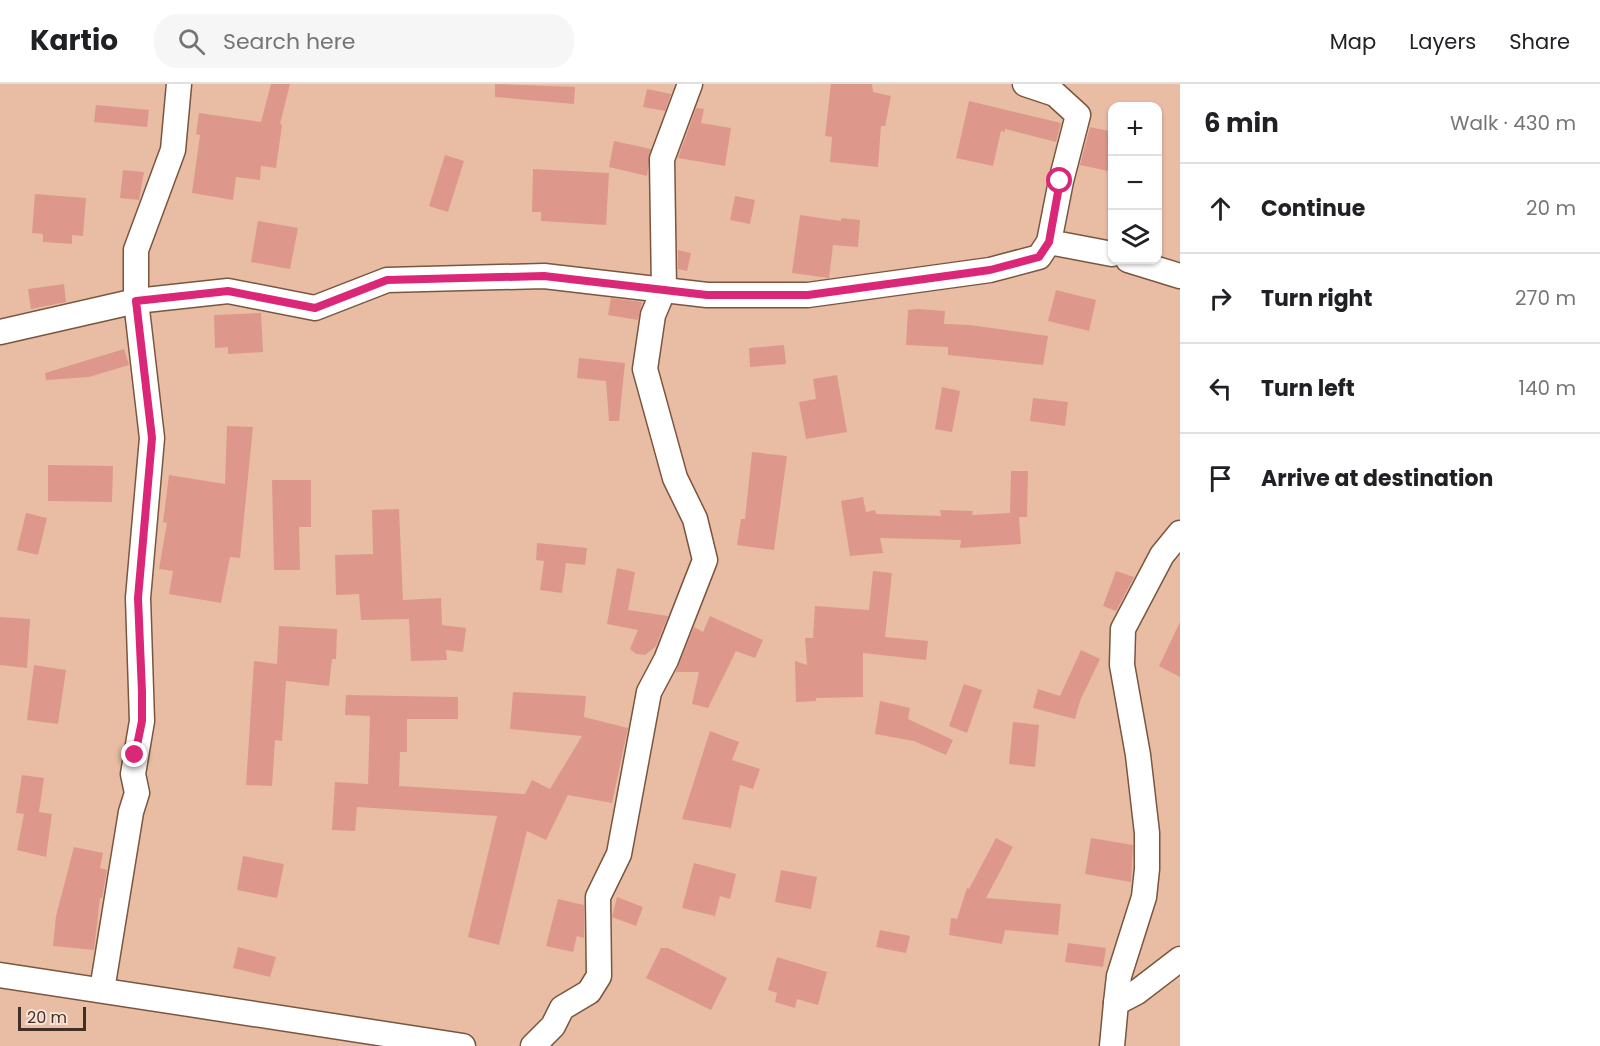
<!DOCTYPE html>
<meta charset="utf-8">
<style>
:root{--surface:#fff;--page:#f6f6f6;--text:#202124;--muted:#757577;--line:#e0e0e0}
body{margin:0;font-family:Poppins,sans-serif;background:var(--page);color:var(--text)}
.controls{position:absolute;right:18px;top:18px;display:grid;overflow:hidden;border-radius:12px;box-shadow:0 2px 4px #0004}
.controls button{width:54px;height:54px;display:grid;place-items:center;padding:0;border:0;border-bottom:2px solid var(--line);background:var(--surface);color:var(--text);font:30px sans-serif}
.scale{position:absolute;left:18px;bottom:15px;width:68px;box-sizing:border-box;padding-left:6px;border:3px solid #402f25;border-top:0;font-size:16px;line-height:21px;white-space:nowrap;color:#402f25;-webkit-text-stroke:4px #fae3d6;paint-order:stroke}
.stop{position:absolute;width:18px;height:18px;margin:-14px;border:4px solid #db2777;border-radius:50%;background:#fff}
.stop.end{background:#db2777;border-color:#fff;box-shadow:0 2px 6px #0008}
.list{margin:0;padding:0;list-style:none}
h2{display:flex;justify-content:space-between;align-items:center;height:78px;margin:0;padding:0 24px;font-size:26px}
h2 small{font-size:20px;font-weight:400;color:var(--muted)}
.list li{display:grid;grid-template-columns:39px 1fr auto;gap:18px;align-items:center;box-sizing:border-box;height:90px;padding:0 24px;border-top:2px solid var(--line)}
.list b{display:block;font-size:22px;white-space:nowrap}
.list em{font-size:20px;font-style:normal;color:var(--muted)}
.icon{flex:none;width:33px;height:33px;fill:none;stroke:currentColor;stroke-width:2;stroke-linecap:round;stroke-linejoin:round}
.map{position:relative;flex:none;width:1180px;height:962px;overflow:hidden}
header{display:flex;align-items:center;gap:36px;box-sizing:border-box;height:84px;padding:0 30px;background:var(--surface);border-bottom:2px solid var(--line)}
header strong{font-size:28px}
nav{display:flex;gap:33px;margin-inline-start:auto;font-size:21px}
.search{width:420px;height:54px;background:var(--page);display:flex;align-items:center;gap:15px;box-sizing:border-box;padding:0 21px;border-radius:24px;color:var(--muted);font-size:22px}
main{display:flex}
aside{flex:1;background:var(--surface)}
.map>svg:first-child{display:block}
.building{fill:#de988b}
.lines{fill:none;stroke-linecap:round;stroke-linejoin:round}
.minor-casing{stroke:#7a553f;stroke-width:27}
.minor{stroke:#fff;stroke-width:24}
.route{stroke:#db2777;stroke-width:8}
</style>
<header>
<strong>Kartio</strong>
<div class="search"><svg class="icon" aria-label="search" viewBox="0 0 24 24"><circle cx="10" cy="10" r="6"/><path d="M15 15l6 6"/></svg>Search here</div>
<nav><a>Map</a><a>Layers</a><a>Share</a></nav>
</header>
<main>
<div class="map">
<svg width="1180" height="962" viewBox="0 0 1180 962">
<rect width="100%" height="100%" fill="#e9bda4"/>
<g class="building">
<polygon points="271,0 290,0 280,40 282,41 276,84 261,82 260,96 236,93 233,116 192,109 200,51 196,50 199,29 261,38"/>
<polygon points="495,0 575,3 574,20 495,13"/>
<polygon points="831,0 872,0 873,8 891,12 885,42 881,42 878,83 830,78 832,53 825,52"/>
<polygon points="647,5 671,10 665,27 643,23"/>
<polygon points="969,17 1061,39 1056,58 1005,45 1005,48 1001,47 993,82 956,74"/>
<polygon points="96,21 149,26 147,43 94,38"/>
<polygon points="696,24 704,25 701,39 731,44 725,82 678,74"/>
<polygon points="1090,43 1113,48 1113,88 1080,81"/>
<polygon points="614,57 651,65 647,92 609,83"/>
<polygon points="445,71 464,77 448,128 429,122"/>
<polygon points="533,85 609,89 606,141 541,137 541,128 532,128"/>
<polygon points="123,86 144,88 139,116 120,114"/>
<polygon points="35,110 86,114 83,152 72,151 72,160 43,158 43,150 32,149"/>
<polygon points="735,112 755,116 750,140 730,136"/>
<polygon points="800,131 841,137 841,134 860,136 858,163 833,161 829,194 792,189"/>
<polygon points="258,137 298,144 290,185 251,178"/>
<polygon points="678,166 691,169 687,187 678,185"/>
<polygon points="64,200 66,218 31,225 28,205"/>
<polygon points="1056,206 1096,216 1089,247 1048,237"/>
<polygon points="611,214 642,218 638,236 608,231"/>
<polygon points="918,225 945,227 944,240 970,241 1048,252 1043,281 948,271 948,263 906,261 908,226"/>
<polygon points="261,229 263,268 228,270 228,263 215,264 214,231"/>
<polygon points="784,261 786,280 750,283 749,264"/>
<polygon points="124,265 129,281 89,293 46,296 45,289"/>
<polygon points="579,274 625,279 619,337 609,337 606,297 577,294"/>
<polygon points="837,291 847,348 806,355 799,318 816,315 813,295"/>
<polygon points="942,303 960,307 952,348 935,345"/>
<polygon points="1033,314 1068,318 1065,342 1030,337"/>
<polygon points="227,342 253,343 240,474 230,473 221,519 169,510 173,487 159,485 167,439 163,438 169,391 225,400"/>
<polygon points="752,368 787,372 774,466 737,461 741,435 745,435"/>
<polygon points="48,381 113,382 112,418 48,417"/>
<polygon points="1011,387 1028,387 1027,433 1019,433 1021,460 960,464 961,456 880,454 883,469 850,472 841,417 863,413 866,428 875,426 876,430 941,432 940,426 973,427 972,431 1010,429"/>
<polygon points="272,396 311,396 311,443 299,443 300,486 274,486"/>
<polygon points="399,425 403,516 441,514 442,541 466,544 463,568 446,566 447,576 411,577 409,535 361,536 359,510 336,511 335,471 373,470 372,426"/>
<polygon points="26,429 47,434 38,471 17,466"/>
<polygon points="537,459 587,464 585,481 566,479 562,509 540,506 544,477 536,476"/>
<polygon points="617,484 635,488 628,526 668,532 656,562 645,571 636,570 630,565 638,546 607,540"/>
<polygon points="873,487 892,489 885,553 928,557 926,576 863,569 863,613 816,614 816,617 796,618 795,577 807,581 805,554 813,554 815,522 869,526"/>
<polygon points="1116,487 1134,493 1116,527 1103,522"/>
<polygon points="710,532 763,556 755,574 736,567 708,624 692,620 699,588 676,588 694,543 703,548"/>
<polygon points="0,533 30,535 27,584 0,581"/>
<polygon points="1180,538 1180,593 1159,582"/>
<polygon points="279,542 337,545 336,575 332,575 329,602 286,597 282,657 275,656 272,702 246,701 254,577 277,580"/>
<polygon points="1081,566 1100,575 1080,617 1075,635 1033,624 1038,605 1060,612"/>
<polygon points="34,581 66,586 58,640 27,636"/>
<polygon points="964,600 982,606 967,649 949,642"/>
<polygon points="513,608 586,612 584,633 628,644 612,719 568,711 546,756 527,747 499,861 468,853 497,732 357,723 355,747 332,746 335,698 368,700 370,632 345,631 346,611 458,613 458,635 407,635 407,668 400,668 399,702 525,710 532,696 550,705 582,652 510,645"/>
<polygon points="880,617 910,624 908,635 953,656 946,671 914,657 875,650"/>
<polygon points="1013,638 1039,641 1035,683 1009,680"/>
<polygon points="710,647 739,658 732,676 760,685 753,705 740,701 731,744 682,735"/>
<polygon points="22,691 44,694 39,728 52,730 46,773 17,766 24,730 16,729"/>
<polygon points="996,754 1013,763 986,814 1061,820 1058,851 1005,846 1002,860 949,851 951,834 957,835 967,804 969,805"/>
<polygon points="1091,754 1133,761 1131,798 1085,790"/>
<polygon points="74,763 103,769 100,784 107,786 102,814 100,814 94,866 53,862 56,832"/>
<polygon points="243,772 284,780 277,814 237,806"/>
<polygon points="694,779 736,790 730,815 720,812 715,832 682,824"/>
<polygon points="781,786 817,793 811,825 775,818"/>
<polygon points="617,813 643,823 636,842 612,833"/>
<polygon points="558,815 584,821 584,854 577,852 573,868 546,862"/>
<polygon points="880,846 910,852 906,869 876,863"/>
<polygon points="1068,859 1106,864 1103,883 1065,878"/>
<polygon points="238,863 276,873 270,893 233,884"/>
<polygon points="661,864 668,864 727,894 711,926 646,894"/>
<polygon points="777,873 827,888 818,921 797,915 795,924 775,918 777,909 768,906"/>
</g>
<g class="lines">
<g class="minor-casing">
<g id="minor">
<polyline points="1025,0 1055,10 1078,31 1061,97 1049,158 1112,170"/>
<polyline points="1128,176 1180,192"/>
<polyline points="0,248 136,217 228,207 315,224 387,196 544,192 707,211 808,211 990,186 1039,173 1049,158"/>
<polyline points="0,891 463,962"/>
<polyline points="102,906 131,728 137,709 133,690 142,637 138,514 152,354 136,217 136,166 173,66 179,0"/>
<polyline points="1116,919 1119,892 1144,813 1147,785 1147,749 1138,671 1122,581 1123,545 1162,471 1180,449"/>
<polyline points="533,962 553,942 562,924 589,908 599,892 598,813 619,770 649,608 666,576 705,476 695,435 675,394 645,285 653,231 664,205 662,75 690,0"/>
<polyline points="1112,962 1116,919 1137,908 1180,875"/>
</g>
</g>
<use href="#minor" class="minor"/>
</g>
<g class="lines">
<polyline class="route" points="135,671 142,637 142,608 138,514 152,354 136,217 228,207 315,224 387,196 544,192 707,211 808,211 990,186 1039,173 1049,158 1060,97"/>
</g>
</svg>
<div class="controls">
<button>+</button>
<button>−</button>
<button><svg class="icon" aria-label="layers" viewBox="0 0 24 24"><path d="M12 4l9 5-9 5-9-5zM3 14l9 5 9-5"/></svg></button>
</div>
<div class="scale">20 m</div>
<div class="stop" style="left:1060px;top:97px"></div>
<div class="stop end" style="left:135px;top:671px"></div>
</div>
<aside>
<h2>6 min<small>Walk · 430 m</small></h2>
<ul class="list">
<li><svg class="icon" aria-label="ahead" viewBox="0 0 24 24"><path d="M12 20V5M6 11l6-6 6 6"/></svg><div><b>Continue</b></div><em>20 m</em></li>
<li><svg class="icon" aria-label="right" viewBox="0 0 24 24"><path d="M7 20v-9h11M14 6l5 5-5 5"/></svg><div><b>Turn right</b></div><em>270 m</em></li>
<li><svg class="icon" aria-label="left" viewBox="0 0 24 24"><path d="M17 20v-9H6M10 6l-5 5 5 5"/></svg><div><b>Turn left</b></div><em>140 m</em></li>
<li><svg class="icon" aria-label="arrive" viewBox="0 0 24 24"><path d="M6 21V4h12l-3 4 3 4H6"/></svg><div><b>Arrive at destination</b></div></li>
</ul>
</aside>
</main>
